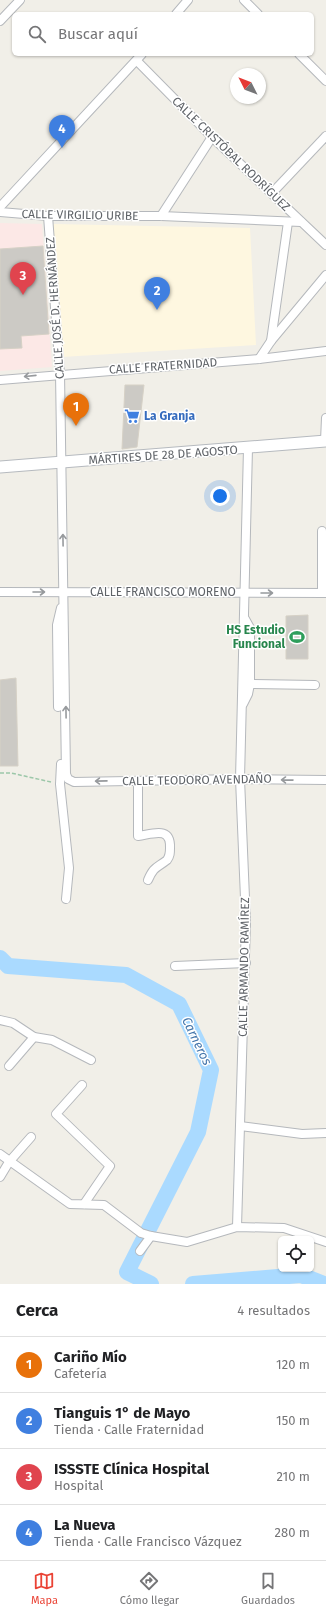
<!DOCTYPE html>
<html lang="es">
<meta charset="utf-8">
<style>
:root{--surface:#fff;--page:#f2f2f2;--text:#202124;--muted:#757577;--line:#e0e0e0;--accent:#ea4335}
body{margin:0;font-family:"Fira Sans",sans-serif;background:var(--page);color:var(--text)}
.controls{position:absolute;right:12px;bottom:12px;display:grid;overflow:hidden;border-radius:6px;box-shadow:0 1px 3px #0004}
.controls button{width:36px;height:36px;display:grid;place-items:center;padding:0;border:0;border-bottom:1px solid var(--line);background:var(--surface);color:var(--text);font:20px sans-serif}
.compass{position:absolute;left:230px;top:68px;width:36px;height:36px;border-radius:50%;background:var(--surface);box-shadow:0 1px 3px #0004;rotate:312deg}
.you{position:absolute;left:220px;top:496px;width:14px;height:14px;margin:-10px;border:3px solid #fff;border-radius:50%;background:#1a73e8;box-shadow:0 0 0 6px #1a73e833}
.badge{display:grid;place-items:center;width:26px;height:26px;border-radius:50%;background:var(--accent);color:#fff;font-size:13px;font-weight:700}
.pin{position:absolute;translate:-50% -33px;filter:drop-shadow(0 1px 2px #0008)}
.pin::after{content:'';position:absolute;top:21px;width:14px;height:12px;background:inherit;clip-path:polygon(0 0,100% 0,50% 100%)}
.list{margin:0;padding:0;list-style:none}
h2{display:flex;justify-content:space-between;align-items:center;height:52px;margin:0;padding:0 16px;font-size:17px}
h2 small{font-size:13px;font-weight:400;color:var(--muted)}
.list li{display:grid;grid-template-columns:26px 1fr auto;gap:12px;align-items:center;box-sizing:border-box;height:56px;padding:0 16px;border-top:1px solid var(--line)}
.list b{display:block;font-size:15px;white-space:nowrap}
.list p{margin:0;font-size:13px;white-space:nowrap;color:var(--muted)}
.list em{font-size:13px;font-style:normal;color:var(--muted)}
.icon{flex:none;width:22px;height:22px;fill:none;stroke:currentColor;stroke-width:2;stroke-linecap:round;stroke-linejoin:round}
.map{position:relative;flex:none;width:326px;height:1284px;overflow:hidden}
.search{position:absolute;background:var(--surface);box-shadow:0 1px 3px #0004;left:12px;right:12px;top:12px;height:44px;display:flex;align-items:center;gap:10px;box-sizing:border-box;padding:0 14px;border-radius:6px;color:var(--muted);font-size:15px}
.sheet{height:276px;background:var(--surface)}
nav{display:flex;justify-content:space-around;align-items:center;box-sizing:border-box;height:56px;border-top:1px solid var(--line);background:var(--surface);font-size:11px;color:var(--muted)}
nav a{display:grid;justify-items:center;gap:2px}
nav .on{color:var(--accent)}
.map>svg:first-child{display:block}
.commercial{fill:#fef7e0}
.medical{fill:#fce8e6}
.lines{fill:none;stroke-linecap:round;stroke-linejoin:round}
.river{stroke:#aadaff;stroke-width:16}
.building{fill:#cccac5;stroke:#d6d1c6}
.minor-casing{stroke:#b5b8bc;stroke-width:10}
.secondary-casing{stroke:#b6babf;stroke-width:13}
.path{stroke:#9cc7a9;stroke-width:1.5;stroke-dasharray:4 2;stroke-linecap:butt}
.minor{stroke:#fff;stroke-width:8}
.secondary{stroke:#fff;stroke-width:11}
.oneway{stroke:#979a9d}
.labels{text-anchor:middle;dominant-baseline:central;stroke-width:3;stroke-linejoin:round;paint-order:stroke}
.street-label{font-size:12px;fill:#5f6368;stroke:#fff}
.shop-label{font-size:12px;font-weight:bold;fill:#366cbe;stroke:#fff;text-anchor:start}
.leisure-label{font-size:12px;font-weight:bold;fill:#27864d;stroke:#fff;text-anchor:end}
.water-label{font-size:13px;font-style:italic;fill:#4174aa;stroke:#fff}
</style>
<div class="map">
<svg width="326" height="1284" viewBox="0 0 326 1284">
<rect width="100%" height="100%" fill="#f1efe8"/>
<polygon class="commercial" points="53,224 250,228 256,345 62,357"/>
<polygon class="medical" points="0,223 42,224 52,367 0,371"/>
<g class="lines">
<g class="river">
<polyline points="0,958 8,966 126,975 179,1004 211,1070 198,1132 127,1272 151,1284"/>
<polyline points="193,1284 301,1275 324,1284"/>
</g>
</g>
<g class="building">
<polygon points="43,246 49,334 21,336 22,348 0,349 0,249"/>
<polygon points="125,385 144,385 137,447 122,449"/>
<polygon points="308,615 308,659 286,659 286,616"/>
<polygon points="16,678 18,766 0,766 0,680"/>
</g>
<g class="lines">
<g class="minor-casing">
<g id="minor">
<polyline points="244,0 258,14"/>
<polyline points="176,14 188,0"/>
<polyline points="0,21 20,0"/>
<polyline points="299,54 326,81"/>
<polyline points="137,61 212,137 326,245"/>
<polyline points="272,193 326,136"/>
<polyline points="0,207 142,54"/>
<polyline points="0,212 48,216 161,216 301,222"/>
<polyline points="48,216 60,373 66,774 68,779 74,782 240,779 326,780"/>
<polyline points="161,216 212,137"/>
<polyline points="271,341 288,222"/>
<polyline points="259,359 271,341 326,275"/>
<polyline points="0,380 259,359 326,351"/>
<polyline points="325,441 326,418"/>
<polyline points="322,531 322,593"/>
<polyline points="0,592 326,593"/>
<polyline points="250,684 315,685"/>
<polyline points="243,704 248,694 250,684 250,628 245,619"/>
<polyline points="58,707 57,625 61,608"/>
<polyline points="61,764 60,784 69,868 66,899"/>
<path d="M138,781V836C153,834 171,826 170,848C170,853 170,856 167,860C157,868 154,866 148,880"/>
<polyline points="175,966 246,963"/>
<polyline points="0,1020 13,1023 34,1037 52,1040 91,1060"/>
<polyline points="9,1066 34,1037"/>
<polyline points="82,1085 56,1114 110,1166 84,1204"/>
<polyline points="240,1126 302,1134 326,1133"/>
<polyline points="0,1154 70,1204 104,1205 141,1233 151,1236 187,1242 237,1227 284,1228 326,1242"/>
<polyline points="0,1177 9,1162 31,1137"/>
<polyline points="237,1227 246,922 240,779 248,448"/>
<polyline points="140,1251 151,1236"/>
</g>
</g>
<g class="secondary-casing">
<polyline id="secondary" points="0,467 326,441"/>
</g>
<polyline class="path" points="0,773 11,773 51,782"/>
<use href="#minor" class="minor"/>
<use href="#secondary" class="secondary"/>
</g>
<defs><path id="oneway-shaft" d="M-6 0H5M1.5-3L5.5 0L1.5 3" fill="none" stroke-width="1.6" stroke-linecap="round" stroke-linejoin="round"/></defs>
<g class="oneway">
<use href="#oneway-shaft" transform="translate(30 376) rotate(174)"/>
<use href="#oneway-shaft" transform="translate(63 540) rotate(-91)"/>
<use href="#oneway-shaft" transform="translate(39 592)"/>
<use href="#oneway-shaft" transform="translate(267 593)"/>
<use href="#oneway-shaft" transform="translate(66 712) rotate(-91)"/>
<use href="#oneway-shaft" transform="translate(287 780) rotate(-179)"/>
<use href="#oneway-shaft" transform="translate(101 781) rotate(179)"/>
</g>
<defs>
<g id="supermarket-bare" transform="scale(1.2)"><path d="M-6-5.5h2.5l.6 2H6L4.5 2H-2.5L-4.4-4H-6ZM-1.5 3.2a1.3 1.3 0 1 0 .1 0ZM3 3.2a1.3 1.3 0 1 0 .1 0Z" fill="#3f7fe0" stroke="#fff" stroke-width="2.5" paint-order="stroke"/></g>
<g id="stadium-bare" transform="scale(1.2)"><path d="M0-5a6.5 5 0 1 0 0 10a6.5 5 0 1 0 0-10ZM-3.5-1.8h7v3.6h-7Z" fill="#2e9e5b" stroke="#fff" stroke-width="2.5" paint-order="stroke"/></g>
</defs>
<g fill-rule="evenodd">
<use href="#supermarket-bare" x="132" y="416"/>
<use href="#stadium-bare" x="297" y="637"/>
</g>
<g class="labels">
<g class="street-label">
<text transform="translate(231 154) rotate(44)">CALLE CRISTÓBAL RODRÍGUEZ</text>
<text transform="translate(80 215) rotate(1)">CALLE VIRGILIO URIBE</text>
<text transform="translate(55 308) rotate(-94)">CALLE JOSÉ D. HERNÁNDEZ</text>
<text transform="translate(163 366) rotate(-4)">CALLE FRATERNIDAD</text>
<text transform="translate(163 455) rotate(-4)">MÁRTIRES DE 28 DE AGOSTO</text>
<text x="163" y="592">CALLE FRANCISCO MORENO</text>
<text transform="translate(197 780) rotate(-1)">CALLE TEODORO AVENDAÑO</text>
<text transform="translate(244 967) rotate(-89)">CALLE ARMANDO RAMÍREZ</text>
</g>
<g class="shop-label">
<text x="144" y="416">La Granja</text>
</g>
<g class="leisure-label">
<text x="285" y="630">HS Estudio<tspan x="285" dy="14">Funcional</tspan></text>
</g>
<g class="water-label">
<text transform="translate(197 1041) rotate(64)">Carneros</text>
</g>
</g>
</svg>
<div class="controls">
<button><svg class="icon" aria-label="locate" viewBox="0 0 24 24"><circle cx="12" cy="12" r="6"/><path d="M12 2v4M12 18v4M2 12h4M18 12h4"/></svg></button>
</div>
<svg class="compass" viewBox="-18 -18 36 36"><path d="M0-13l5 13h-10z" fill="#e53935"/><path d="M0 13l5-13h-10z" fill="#757577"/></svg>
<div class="you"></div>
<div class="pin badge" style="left:76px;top:426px;background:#e8710a">1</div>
<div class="pin badge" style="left:157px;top:310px;background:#3f7fe0">2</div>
<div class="pin badge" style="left:23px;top:295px;background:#e0444e">3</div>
<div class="pin badge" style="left:62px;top:148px;background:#3f7fe0">4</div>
<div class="search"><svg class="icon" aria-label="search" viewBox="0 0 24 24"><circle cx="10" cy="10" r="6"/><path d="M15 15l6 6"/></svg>Buscar aquí</div>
</div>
<section class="sheet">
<h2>Cerca<small>4 resultados</small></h2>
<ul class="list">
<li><span class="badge" style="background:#e8710a">1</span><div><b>Cariño Mío</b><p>Cafetería</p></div><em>120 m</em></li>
<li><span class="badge" style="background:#3f7fe0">2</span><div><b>Tianguis 1° de Mayo</b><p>Tienda · Calle Fraternidad</p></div><em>150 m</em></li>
<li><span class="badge" style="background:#e0444e">3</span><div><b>ISSSTE Clínica Hospital</b><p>Hospital</p></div><em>210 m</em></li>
<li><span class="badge" style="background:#3f7fe0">4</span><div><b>La Nueva</b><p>Tienda · Calle Francisco Vázquez</p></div><em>280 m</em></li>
</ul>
</section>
<nav>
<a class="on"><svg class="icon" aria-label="map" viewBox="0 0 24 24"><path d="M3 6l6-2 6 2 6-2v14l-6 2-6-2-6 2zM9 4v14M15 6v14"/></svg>Mapa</a>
<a><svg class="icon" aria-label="directions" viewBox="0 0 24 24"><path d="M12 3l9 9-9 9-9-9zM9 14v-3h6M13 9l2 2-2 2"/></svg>Cómo llegar</a>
<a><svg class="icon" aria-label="saved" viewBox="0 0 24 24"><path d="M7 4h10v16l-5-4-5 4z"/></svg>Guardados</a>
</nav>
